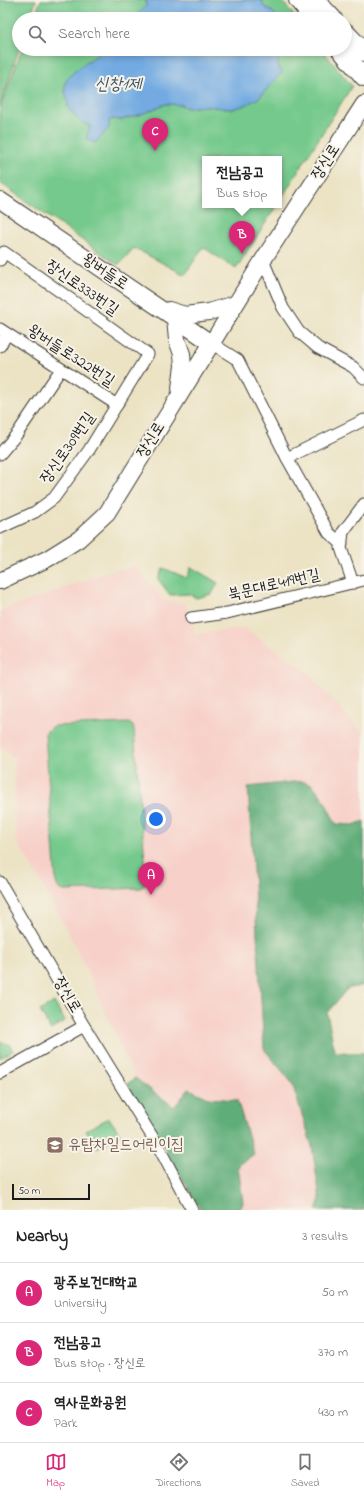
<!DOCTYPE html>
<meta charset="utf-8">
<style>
:root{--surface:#fff;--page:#f2f2f2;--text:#222;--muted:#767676;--line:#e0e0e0;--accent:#db2777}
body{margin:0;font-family:"Indie Flower","Poor Story",sans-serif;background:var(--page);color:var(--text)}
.scale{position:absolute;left:12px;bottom:10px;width:78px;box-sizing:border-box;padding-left:4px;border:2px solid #1c1c1c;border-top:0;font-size:11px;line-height:14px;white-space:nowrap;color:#1c1c1c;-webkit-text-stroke:3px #f7f3e8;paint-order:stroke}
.you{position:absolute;left:156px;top:819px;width:14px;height:14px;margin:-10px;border:3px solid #fff;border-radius:50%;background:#1a73e8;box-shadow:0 0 0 6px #1a73e833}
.badge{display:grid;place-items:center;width:26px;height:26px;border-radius:50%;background:var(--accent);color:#fff;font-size:13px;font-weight:700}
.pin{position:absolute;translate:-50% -33px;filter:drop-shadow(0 1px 2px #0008)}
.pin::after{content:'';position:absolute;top:21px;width:14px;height:12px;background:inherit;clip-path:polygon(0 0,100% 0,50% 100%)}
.popup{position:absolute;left:202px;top:156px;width:80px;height:52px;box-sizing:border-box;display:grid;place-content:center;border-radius:0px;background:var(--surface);filter:drop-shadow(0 1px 3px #0005);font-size:13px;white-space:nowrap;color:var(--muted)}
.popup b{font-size:15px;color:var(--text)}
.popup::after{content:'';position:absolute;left:50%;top:100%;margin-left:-8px;border:8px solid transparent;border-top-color:var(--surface)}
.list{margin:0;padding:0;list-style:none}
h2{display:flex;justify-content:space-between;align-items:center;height:52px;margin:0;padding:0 16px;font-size:17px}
h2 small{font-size:13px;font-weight:400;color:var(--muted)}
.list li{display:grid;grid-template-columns:26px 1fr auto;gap:12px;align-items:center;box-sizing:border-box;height:60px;padding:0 16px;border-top:1px solid var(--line)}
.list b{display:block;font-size:15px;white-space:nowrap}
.list p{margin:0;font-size:13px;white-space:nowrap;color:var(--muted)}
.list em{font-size:13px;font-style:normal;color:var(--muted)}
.icon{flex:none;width:22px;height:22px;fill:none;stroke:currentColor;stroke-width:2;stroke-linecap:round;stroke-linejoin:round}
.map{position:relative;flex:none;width:364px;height:1210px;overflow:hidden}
.search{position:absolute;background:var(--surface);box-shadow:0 2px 6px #0003;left:12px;right:12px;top:12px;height:44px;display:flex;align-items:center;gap:10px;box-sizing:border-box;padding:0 14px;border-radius:22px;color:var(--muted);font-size:15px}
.sheet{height:232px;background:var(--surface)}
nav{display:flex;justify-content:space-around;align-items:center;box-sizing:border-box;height:56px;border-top:1px solid var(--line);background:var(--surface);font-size:11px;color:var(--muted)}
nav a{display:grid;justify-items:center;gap:2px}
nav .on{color:var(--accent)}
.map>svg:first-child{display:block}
.built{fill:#f7d0c9}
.green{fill:#74c98c;stroke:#487254}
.forest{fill:#5fad78;stroke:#3e644a}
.water{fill:#72aae1;stroke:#47637e}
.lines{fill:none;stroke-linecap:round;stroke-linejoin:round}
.street-casing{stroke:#3b3a35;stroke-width:13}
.secondary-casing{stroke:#3b3a35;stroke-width:18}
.primary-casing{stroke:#3b3a35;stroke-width:20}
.street{stroke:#fff;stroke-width:11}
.secondary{stroke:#fff;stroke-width:16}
.primary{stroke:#fff;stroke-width:18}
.labels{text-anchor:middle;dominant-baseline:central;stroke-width:4;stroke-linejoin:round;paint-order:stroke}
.street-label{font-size:16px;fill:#1c1c1c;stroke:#f7f3e8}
.education-label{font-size:16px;fill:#785e54;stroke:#f7f3e8;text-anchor:start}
.water-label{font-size:17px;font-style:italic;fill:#3e556b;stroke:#f7f3e8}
</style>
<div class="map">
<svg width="364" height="1210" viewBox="0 0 364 1210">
<rect width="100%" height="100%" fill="#f7f3e8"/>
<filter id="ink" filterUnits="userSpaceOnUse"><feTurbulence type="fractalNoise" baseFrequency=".025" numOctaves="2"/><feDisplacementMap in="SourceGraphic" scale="8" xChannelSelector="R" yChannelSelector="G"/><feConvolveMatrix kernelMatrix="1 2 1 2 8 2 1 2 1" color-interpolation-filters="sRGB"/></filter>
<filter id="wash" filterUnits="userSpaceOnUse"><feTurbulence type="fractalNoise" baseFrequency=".012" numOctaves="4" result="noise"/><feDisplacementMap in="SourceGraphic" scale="16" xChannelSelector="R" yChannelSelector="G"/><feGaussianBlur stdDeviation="0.9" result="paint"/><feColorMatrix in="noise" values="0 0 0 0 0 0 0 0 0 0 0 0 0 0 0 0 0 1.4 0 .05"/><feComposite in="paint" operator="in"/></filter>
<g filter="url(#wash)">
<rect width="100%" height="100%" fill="#ece3c4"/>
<polygon class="built" points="135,566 164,601 185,603 191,618 195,634 244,628 305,670 364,734 364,821 353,825 336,824 323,798 313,785 302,781 248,787 264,1049 292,1083 312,1146 320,1199 316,1210 234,1210 174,1107 135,1078 79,953 57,911 16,840 14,760 0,745 0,611 108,572"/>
<g class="green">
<polygon points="0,0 36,0 30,19 19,19 19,49 0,106"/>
<polygon points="41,0 281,0 297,19 33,19"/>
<polygon points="22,49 321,49 352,86 279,202 279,159 205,159 205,205 277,205 236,269 203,247 185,275 134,248 118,265 0,183 0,109"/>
<polygon points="191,567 218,583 212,594 196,598 190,594 170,595 158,579 163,568 187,578"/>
<polygon points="129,723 133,726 134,730 147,883 141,888 64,891 59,889 56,883 45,734 47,731 54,726"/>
<polygon points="54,1002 65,1021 51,1030 40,1011"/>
<polygon points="0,1041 10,1045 13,1051 0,1058"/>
<polygon points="109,1118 121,1135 97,1148 86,1130"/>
</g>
<g class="forest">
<polygon points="302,781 313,785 323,798 336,824 353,825 364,821 364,985 347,989 327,1013 335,1052 364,1053 364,1210 316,1210 320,1199 312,1146 292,1083 264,1049 248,787"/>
<polygon points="135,1078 174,1107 189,1089 209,1098 237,1100 254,1154 238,1166 243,1203 240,1210 201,1210 127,1084"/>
</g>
<g class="water">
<polygon points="146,0 262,0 263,6 272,11 279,19 133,19 146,6"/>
<path d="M106,49H279L278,65L282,72L259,98L243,106L232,109L205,106L187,108L182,105L166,104L142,114L121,120L112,119L109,121V128L95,143L86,139L90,126L81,122L68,108C69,99 63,93 65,84C69,72 95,57 106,49Z"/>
</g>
</g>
<g filter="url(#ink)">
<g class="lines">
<g class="street-casing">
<g id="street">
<polyline points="0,260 4,252 148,354 89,450 54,498 35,512 0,528"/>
<polyline points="263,260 283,308 299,332 318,348 353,367 364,378"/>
<polyline points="0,329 117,405"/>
<polyline points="211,343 238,360 287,458"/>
<polyline points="0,346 7,334"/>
<polyline points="0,454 17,434 61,369"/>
<polyline points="342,544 329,533 287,458 364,420"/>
<polyline points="353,583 341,548 343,532 364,504"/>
<polyline points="191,618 227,613 364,580"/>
<polyline points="0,882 84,1026 0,1073"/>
<polyline points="84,1026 158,1146 192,1210"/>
</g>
</g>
<g class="secondary-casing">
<g id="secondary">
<polyline points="0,200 211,343"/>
<polyline points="169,310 185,315 209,312 235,304"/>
<polyline points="175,319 177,340 182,354 183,366 180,388"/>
<polyline points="0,581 47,559 79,539 107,513 263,260 364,104"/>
</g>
</g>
<g class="primary-casing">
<g id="primary">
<polyline points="298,0 314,19"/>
<polyline points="315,0 333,19"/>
<polyline points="345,32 364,52"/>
<polyline points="340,49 364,77"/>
</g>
</g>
<use href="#street" class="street"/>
<use href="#secondary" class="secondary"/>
<use href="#primary" class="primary"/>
</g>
</g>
<defs>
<g id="school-square" transform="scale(0.9)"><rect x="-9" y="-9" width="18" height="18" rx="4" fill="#8d6e63" stroke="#f7f3e8"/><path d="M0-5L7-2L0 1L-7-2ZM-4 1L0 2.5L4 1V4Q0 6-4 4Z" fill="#fff"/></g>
</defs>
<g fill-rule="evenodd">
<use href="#school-square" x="55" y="1145"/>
</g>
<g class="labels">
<g class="street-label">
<text transform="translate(326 162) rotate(-57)">장신로</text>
<text transform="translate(105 272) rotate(34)">왕버들로</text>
<text transform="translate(82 288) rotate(35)">장신로333번길</text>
<text transform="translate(71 356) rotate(33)">왕버들로322번길</text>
<text transform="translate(151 440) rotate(-58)">장신로</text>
<text transform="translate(68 448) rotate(-55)">장신로309번길</text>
<text transform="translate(274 585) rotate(-13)">북문대로419번길</text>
<text transform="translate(67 995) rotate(60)">장신로</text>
</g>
<g class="education-label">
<text x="68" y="1145">유탑차일드어린이집</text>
</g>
<g class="water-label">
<text x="118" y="84">신창1제</text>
</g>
</g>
</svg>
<div class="scale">50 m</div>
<div class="you"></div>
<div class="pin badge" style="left:151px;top:895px">A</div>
<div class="pin badge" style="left:242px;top:254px">B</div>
<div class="popup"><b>전남공고</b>Bus stop</div>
<div class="pin badge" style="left:155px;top:151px">C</div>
<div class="search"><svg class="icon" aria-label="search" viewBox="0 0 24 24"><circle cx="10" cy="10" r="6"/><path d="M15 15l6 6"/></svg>Search here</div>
</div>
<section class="sheet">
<h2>Nearby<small>3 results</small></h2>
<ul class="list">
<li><span class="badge">A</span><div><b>광주보건대학교</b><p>University</p></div><em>50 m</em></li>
<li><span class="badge">B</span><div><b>전남공고</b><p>Bus stop · 장신로</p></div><em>370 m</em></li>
<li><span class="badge">C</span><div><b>역사문화공원</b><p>Park</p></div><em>430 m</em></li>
</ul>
</section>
<nav>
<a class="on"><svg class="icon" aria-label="map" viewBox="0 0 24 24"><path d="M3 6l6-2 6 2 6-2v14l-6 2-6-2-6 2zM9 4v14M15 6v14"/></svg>Map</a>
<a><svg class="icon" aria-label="directions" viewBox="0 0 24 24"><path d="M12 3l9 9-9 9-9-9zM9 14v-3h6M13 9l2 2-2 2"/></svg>Directions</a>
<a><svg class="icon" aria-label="saved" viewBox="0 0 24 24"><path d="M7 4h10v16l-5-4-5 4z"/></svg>Saved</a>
</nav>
